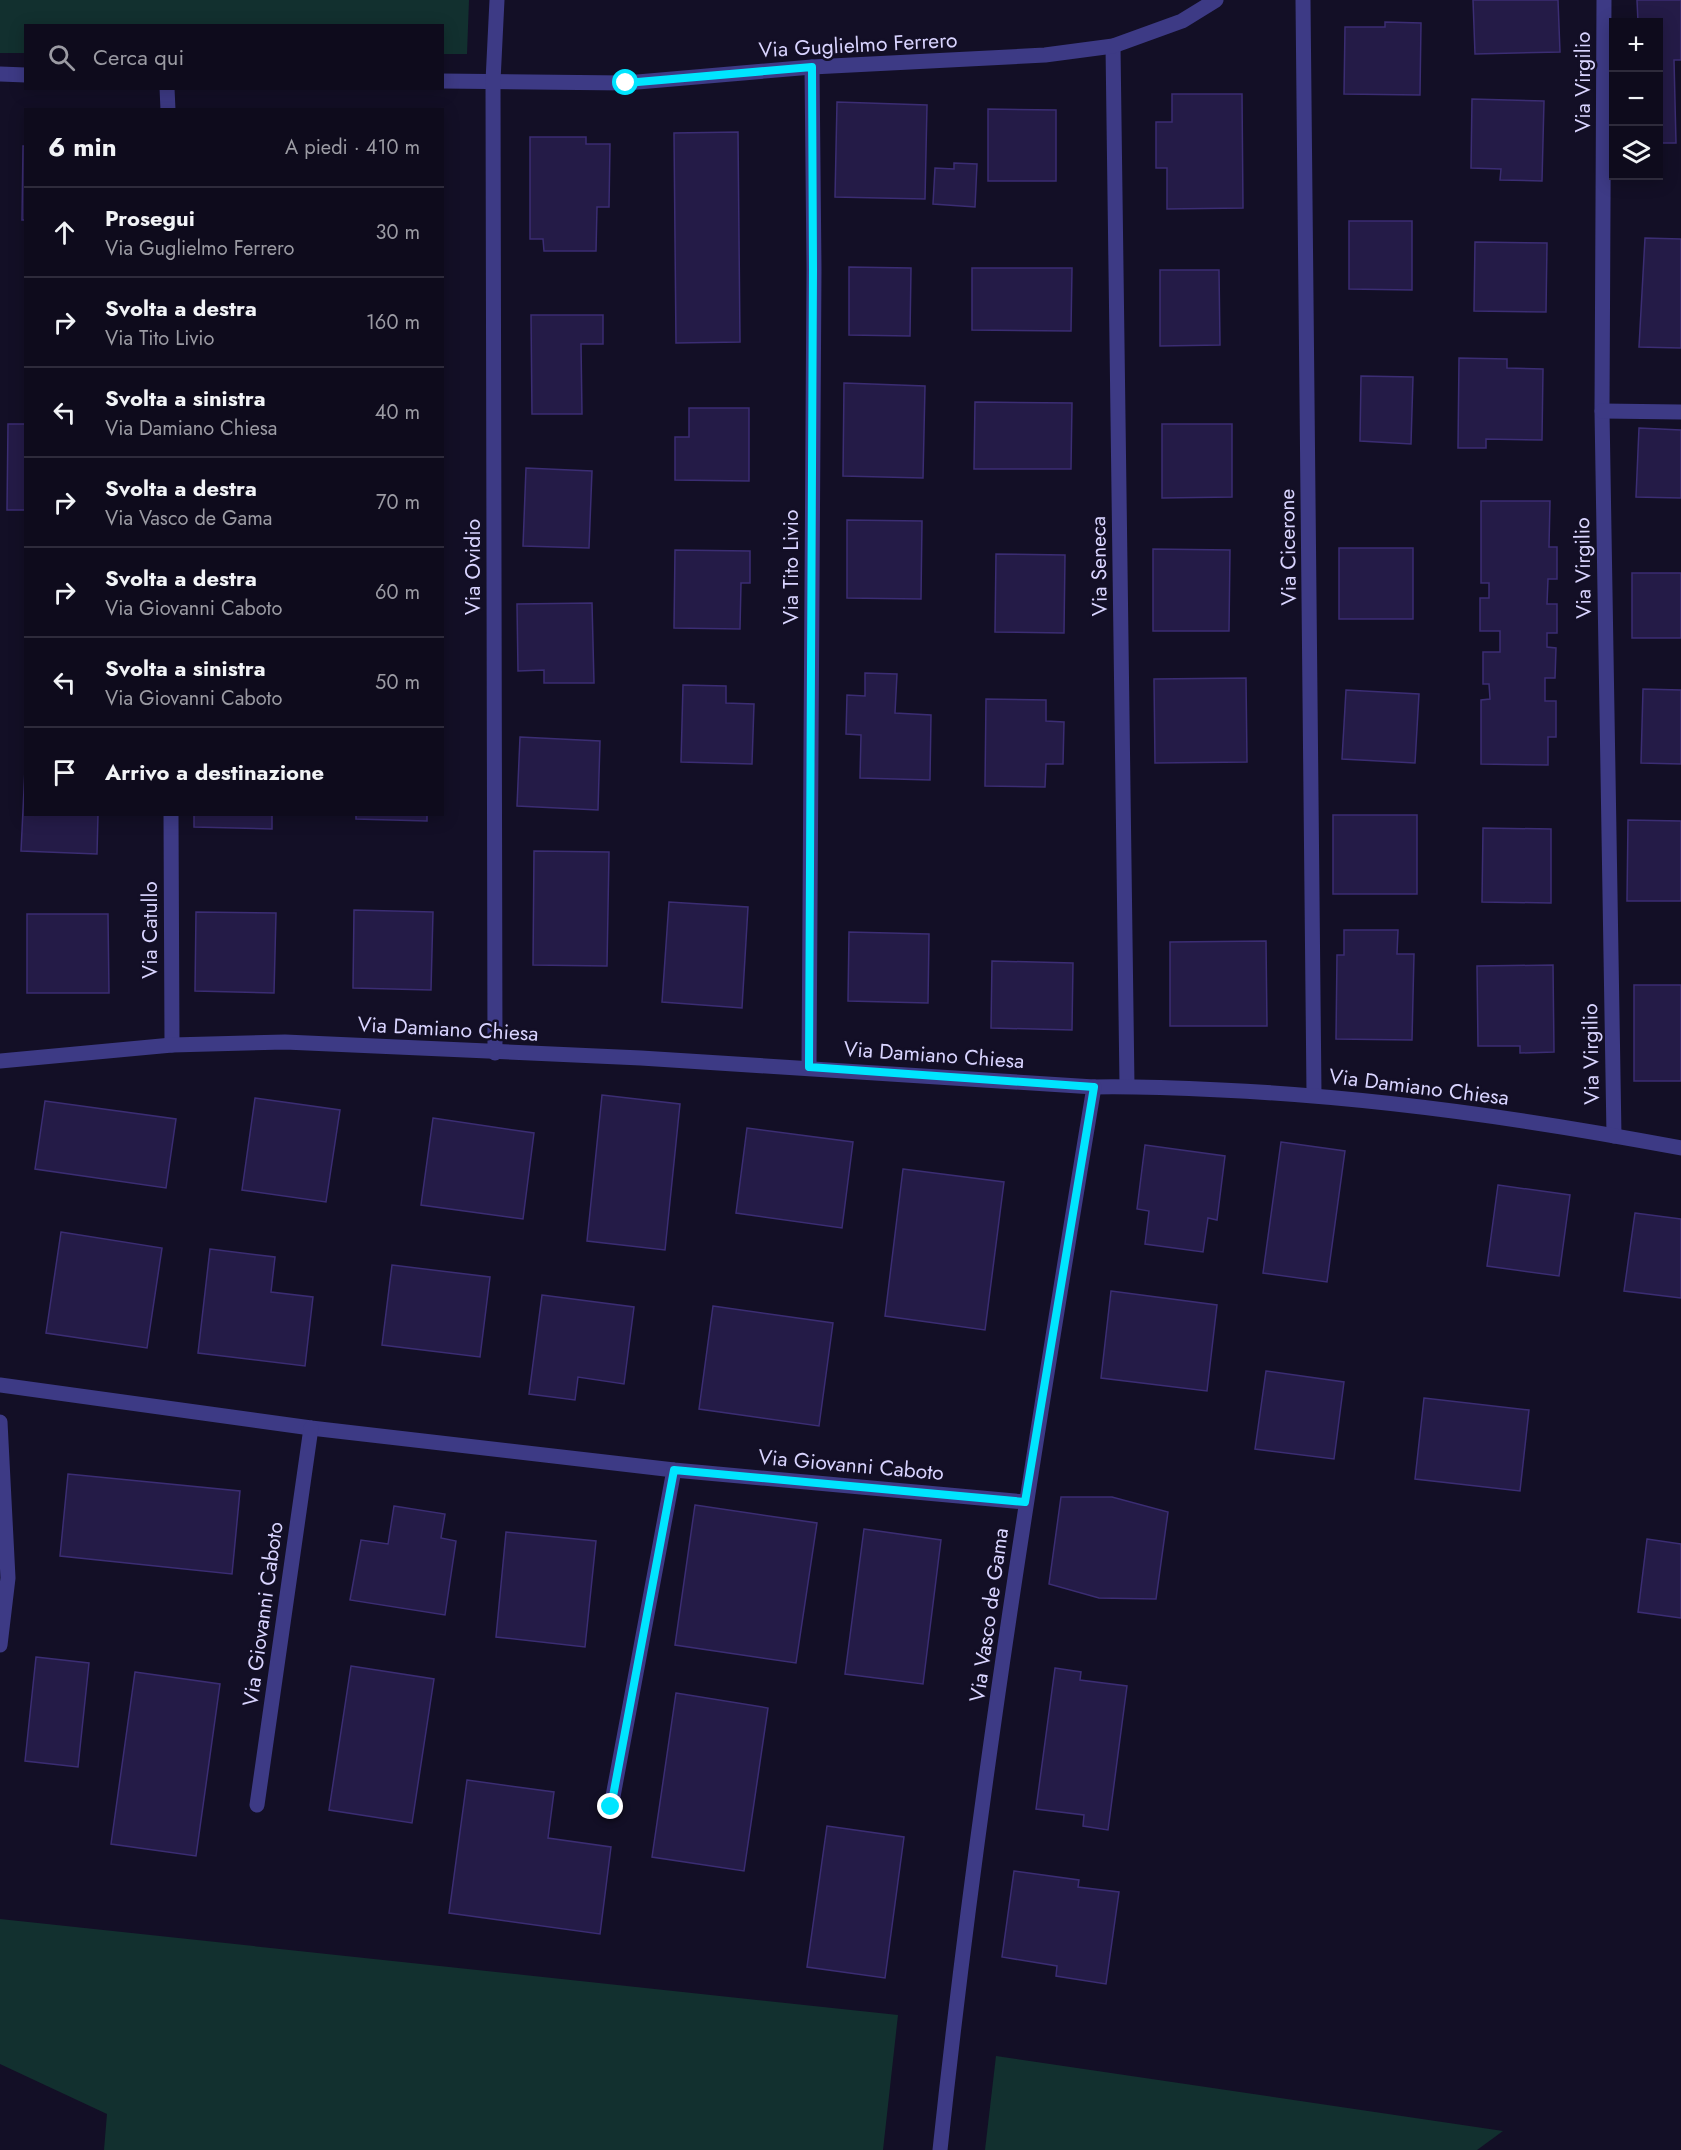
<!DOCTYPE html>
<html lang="it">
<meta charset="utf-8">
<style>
:root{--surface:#0e0b1c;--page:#1c1929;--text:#f1f3f6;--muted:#9b9ba3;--line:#2e2b3b}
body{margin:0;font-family:Jost,sans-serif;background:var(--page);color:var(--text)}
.controls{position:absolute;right:18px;top:18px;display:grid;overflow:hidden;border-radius:0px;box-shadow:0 3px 15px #0003}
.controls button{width:54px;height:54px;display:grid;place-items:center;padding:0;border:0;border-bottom:2px solid var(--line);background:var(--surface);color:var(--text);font:30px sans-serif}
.stop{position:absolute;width:18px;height:18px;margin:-14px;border:4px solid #00e5ff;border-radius:50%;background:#fff}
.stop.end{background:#00e5ff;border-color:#fff;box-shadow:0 2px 6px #0008}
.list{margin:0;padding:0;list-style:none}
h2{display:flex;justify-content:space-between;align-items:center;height:78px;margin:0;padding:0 24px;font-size:26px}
h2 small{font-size:20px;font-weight:400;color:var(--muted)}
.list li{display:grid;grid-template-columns:39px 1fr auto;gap:18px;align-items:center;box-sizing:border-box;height:90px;padding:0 24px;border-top:2px solid var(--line)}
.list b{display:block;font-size:22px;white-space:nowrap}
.list p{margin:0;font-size:20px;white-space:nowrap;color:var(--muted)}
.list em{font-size:20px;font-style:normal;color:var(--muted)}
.icon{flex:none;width:33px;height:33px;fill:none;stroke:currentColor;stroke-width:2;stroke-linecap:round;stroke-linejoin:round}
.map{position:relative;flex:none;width:1681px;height:2150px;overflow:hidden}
.search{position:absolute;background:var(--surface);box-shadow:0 3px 15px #0003;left:24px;top:24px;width:420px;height:66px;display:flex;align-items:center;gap:15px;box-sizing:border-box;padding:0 21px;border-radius:0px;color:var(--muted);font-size:22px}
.panel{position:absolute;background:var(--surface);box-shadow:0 3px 15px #0003;left:24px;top:108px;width:420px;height:708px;border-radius:0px}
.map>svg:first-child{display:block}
.green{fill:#12302f}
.building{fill:#241b47;stroke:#3b2d73;stroke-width:1.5}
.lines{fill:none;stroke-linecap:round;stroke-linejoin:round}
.minor{stroke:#3d3a85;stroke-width:15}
.route{stroke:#00e5ff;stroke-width:8}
.labels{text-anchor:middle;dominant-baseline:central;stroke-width:5;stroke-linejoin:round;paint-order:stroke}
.street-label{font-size:21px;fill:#d9d4ff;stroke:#130f26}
</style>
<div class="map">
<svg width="1681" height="2150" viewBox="0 0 1681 2150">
<rect width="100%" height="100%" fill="#130f26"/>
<g class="green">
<polygon points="0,0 469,0 467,54 443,54 442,26 26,26 25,53 0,53"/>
<polygon points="0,1919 898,2015 883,2150 104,2150 107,2114 0,2064"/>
<polygon points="996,2056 1503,2131 1477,2150 985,2150"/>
</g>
<g class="building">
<polygon points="1473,0 1558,0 1560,52 1475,54"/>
<polygon points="1637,0 1681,0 1681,60 1674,60 1676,143 1658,143 1658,22 1638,22"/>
<polygon points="1385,22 1421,23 1420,95 1344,94 1345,27 1385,27"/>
<polygon points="1172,94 1242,94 1243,208 1167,209 1167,168 1156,168 1156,122 1172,122"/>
<polygon points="1472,99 1544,101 1542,181 1500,180 1501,169 1471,168"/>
<polygon points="837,102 927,105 925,199 835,197"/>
<polygon points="988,109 1056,110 1056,181 988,181"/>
<polygon points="738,132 740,342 676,343 674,133"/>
<polygon points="530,137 586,137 586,144 610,144 609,207 597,207 596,251 544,251 543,239 530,239"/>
<polygon points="23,146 26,146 26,220 22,220"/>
<polygon points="954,163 977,164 975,207 933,204 935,168 954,169"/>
<polygon points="1349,221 1412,221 1412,290 1349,289"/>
<polygon points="1645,238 1681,239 1681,348 1639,347"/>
<polygon points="1475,242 1547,243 1546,312 1474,311"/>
<polygon points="849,267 911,268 910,336 849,335"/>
<polygon points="972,268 1072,268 1071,331 972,330"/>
<polygon points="1160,270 1219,270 1220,345 1160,346"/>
<polygon points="531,315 603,315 603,344 581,344 582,414 532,414"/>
<polygon points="1459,358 1507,359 1507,368 1543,369 1542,440 1486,439 1486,448 1458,448"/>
<polygon points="1361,376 1413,377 1411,444 1360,441"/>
<polygon points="844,383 925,386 923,478 843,476"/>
<polygon points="975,402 1072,403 1071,469 974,469"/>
<polygon points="689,408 749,408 749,481 675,480 675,437 689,437"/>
<polygon points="8,424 26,424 26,510 7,510"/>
<polygon points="1162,424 1232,424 1232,497 1162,498"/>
<polygon points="1639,428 1681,430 1681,498 1636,497"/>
<polygon points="526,468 592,471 589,548 523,546"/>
<polygon points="1481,501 1550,501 1549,547 1557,547 1557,579 1548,579 1547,604 1557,604 1557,633 1547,633 1547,647 1556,648 1555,678 1545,678 1545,701 1556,701 1556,737 1548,737 1548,765 1481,764 1481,700 1490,699 1489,684 1483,684 1483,652 1500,652 1500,631 1480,631 1480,598 1489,598 1489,583 1481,583"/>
<polygon points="847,520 922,521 921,599 847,598"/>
<rect x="1339" y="548" width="74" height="71"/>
<polygon points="1153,549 1230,550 1229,631 1153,631"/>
<polygon points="675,550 750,551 750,583 741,583 740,629 674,628"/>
<polygon points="996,554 1065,555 1064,633 995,632"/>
<rect x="1632" y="573" width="49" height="65"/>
<polygon points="592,603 594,683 544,683 544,670 518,671 517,604"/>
<polygon points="865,673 897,674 895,713 931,715 930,780 860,778 861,735 846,734 847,695 865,696"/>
<polygon points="1246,678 1247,762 1155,763 1154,679"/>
<polygon points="683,685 726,686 726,703 754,704 752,764 681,762"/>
<polygon points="1643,689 1681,690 1681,764 1641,763"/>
<polygon points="1346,690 1419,694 1415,763 1342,759"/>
<polygon points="986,699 1046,700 1046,721 1064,722 1063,764 1046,764 1045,787 985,786"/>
<polygon points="520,737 600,741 598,810 517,806"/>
<polygon points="25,769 26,814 98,814 97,854 21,851"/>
<polygon points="194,814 272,814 272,829 194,827"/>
<polygon points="356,814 427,814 427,821 356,819"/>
<rect x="1333" y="815" width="84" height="79"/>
<polygon points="1628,820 1681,821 1681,901 1627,901"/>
<polygon points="1483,828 1551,829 1551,903 1482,902"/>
<polygon points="534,851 609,852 607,966 533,965"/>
<polygon points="669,902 748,907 742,1008 662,1002"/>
<polygon points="354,910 433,912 431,990 353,988"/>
<polygon points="196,912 276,913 274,993 195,991"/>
<polygon points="27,914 108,914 109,993 27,993"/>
<polygon points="1344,930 1398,930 1397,954 1414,954 1412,1040 1336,1039 1337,955 1344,955"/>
<polygon points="849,932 929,934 928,1003 848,1001"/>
<polygon points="1266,941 1267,1026 1170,1026 1170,942"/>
<polygon points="992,961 1073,963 1072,1030 991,1028"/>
<polygon points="1553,965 1554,1052 1520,1053 1520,1046 1478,1046 1477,966"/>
<rect x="1634" y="985" width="47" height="96"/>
<polygon points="602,1095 680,1104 665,1250 587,1241"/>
<polygon points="255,1098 340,1110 326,1202 242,1190"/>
<polygon points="45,1101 176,1119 166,1188 35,1169"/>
<polygon points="433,1118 534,1133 523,1219 421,1205"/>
<polygon points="747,1128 853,1142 842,1228 736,1213"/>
<polygon points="1281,1142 1345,1151 1327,1282 1263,1273"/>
<polygon points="1145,1145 1225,1156 1217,1220 1208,1218 1203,1252 1145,1244 1149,1211 1137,1209"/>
<polygon points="903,1169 1004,1182 985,1330 885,1316"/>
<polygon points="1498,1185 1570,1195 1559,1276 1487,1266"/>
<polygon points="1635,1213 1681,1219 1681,1298 1624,1291"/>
<polygon points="61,1232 162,1248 147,1348 46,1333"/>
<polygon points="210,1249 275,1257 271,1292 313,1297 305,1366 198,1353"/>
<polygon points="392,1265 490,1277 480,1357 382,1345"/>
<polygon points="1111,1291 1217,1305 1207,1391 1101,1378"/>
<polygon points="542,1295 634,1307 624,1384 578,1377 575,1400 529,1394"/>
<polygon points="713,1306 833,1323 819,1426 699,1409"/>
<polygon points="1266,1371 1344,1382 1334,1459 1255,1449"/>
<polygon points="1424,1398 1529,1410 1520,1491 1415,1479"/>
<polygon points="68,1474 240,1491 232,1574 60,1556"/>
<polygon points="1061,1497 1112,1497 1168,1512 1156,1599 1099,1598 1049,1584"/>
<polygon points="695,1505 817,1523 796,1663 675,1645"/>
<polygon points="394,1506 445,1514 441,1538 456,1541 445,1615 350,1600 361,1540 388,1544"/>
<polygon points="864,1529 941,1540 923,1684 845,1674"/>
<polygon points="506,1532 596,1541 585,1647 496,1637"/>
<polygon points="1647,1539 1681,1544 1681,1618 1638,1612"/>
<polygon points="36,1657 89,1663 78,1767 25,1761"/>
<polygon points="351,1666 434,1679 412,1823 329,1810"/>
<polygon points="1055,1668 1081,1672 1080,1680 1127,1686 1108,1830 1083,1826 1084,1815 1036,1809"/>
<polygon points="135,1672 220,1684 196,1856 111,1844"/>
<polygon points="676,1693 768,1708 744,1871 652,1857"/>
<polygon points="467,1780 554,1792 548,1838 611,1847 600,1934 449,1913"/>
<polygon points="827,1826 904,1837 885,1978 807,1967"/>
<polygon points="1014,1871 1079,1880 1078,1887 1119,1892 1106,1984 1056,1976 1057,1966 1002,1957"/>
</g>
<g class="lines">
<g class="minor">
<polyline points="1303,0 1314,1094"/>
<polyline points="1604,0 1602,411 1614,1136"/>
<polyline points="1113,46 1127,1086"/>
<polyline points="0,74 26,75"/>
<polyline points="442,81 626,83 812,67 1045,55 1113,46 1182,21 1216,0"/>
<polyline points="167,88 168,110"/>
<polyline points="1602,411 1681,412"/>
<polyline points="171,814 172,1045"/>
<polyline points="495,1053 493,81 497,0"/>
<path d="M0,1061L172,1045L285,1042L641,1058L1094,1087C1137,1086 1179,1088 1221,1090C1376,1097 1529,1119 1681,1148"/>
<polyline points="809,1067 814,269 812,67"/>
<polyline points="0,1385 311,1428 674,1470 1025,1502"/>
<polyline points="0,1422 8,1578 0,1645"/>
<polyline points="257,1805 311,1428"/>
<polyline points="611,1807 674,1470"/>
<path d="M940,2150C978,1794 1035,1440 1094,1087"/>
</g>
</g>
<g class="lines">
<polyline class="route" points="611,1807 674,1470 1025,1502 1094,1087 809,1067 813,269 812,67 626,83"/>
</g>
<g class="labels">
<g class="street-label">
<text transform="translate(858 45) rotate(-3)">Via Guglielmo Ferrero</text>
<text transform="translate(1583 82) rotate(-90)">Via Virgilio</text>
<text transform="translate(1288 547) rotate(-91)">Via Cicerone</text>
<text transform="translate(1099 566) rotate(-91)">Via Seneca</text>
<text transform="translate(473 567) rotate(-90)">Via Ovidio</text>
<text transform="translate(791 567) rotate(-90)">Via Tito Livio</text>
<text transform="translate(1583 568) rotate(-91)">Via Virgilio</text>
<text transform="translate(150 930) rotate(-90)">Via Catullo</text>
<text transform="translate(448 1029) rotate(3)">Via Damiano Chiesa</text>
<text transform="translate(1591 1054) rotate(-91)">Via Virgilio</text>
<text transform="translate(934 1055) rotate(4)">Via Damiano Chiesa</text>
<text transform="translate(1419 1087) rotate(7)">Via Damiano Chiesa</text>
<text transform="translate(851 1465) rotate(5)">Via Giovanni Caboto</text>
<text transform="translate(263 1614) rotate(-82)">Via Giovanni Caboto</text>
<text transform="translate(989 1615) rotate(-82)">Via Vasco de Gama</text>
</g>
</g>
</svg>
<div class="controls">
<button>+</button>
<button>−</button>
<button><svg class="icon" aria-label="layers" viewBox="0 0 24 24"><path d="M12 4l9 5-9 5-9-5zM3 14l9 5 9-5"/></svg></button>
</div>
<div class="stop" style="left:626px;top:83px"></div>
<div class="stop end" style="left:611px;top:1807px"></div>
<div class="search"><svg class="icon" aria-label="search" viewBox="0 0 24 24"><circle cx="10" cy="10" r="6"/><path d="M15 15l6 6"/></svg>Cerca qui</div>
<section class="panel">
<h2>6 min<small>A piedi · 410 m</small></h2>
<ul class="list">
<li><svg class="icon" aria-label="ahead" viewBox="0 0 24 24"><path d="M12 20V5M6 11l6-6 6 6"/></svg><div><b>Prosegui</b><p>Via Guglielmo Ferrero</p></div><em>30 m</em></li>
<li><svg class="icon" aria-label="right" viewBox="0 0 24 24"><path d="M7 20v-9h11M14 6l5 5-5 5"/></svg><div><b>Svolta a destra</b><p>Via Tito Livio</p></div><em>160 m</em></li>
<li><svg class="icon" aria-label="left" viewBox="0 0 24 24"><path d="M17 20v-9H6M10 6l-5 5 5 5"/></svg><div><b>Svolta a sinistra</b><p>Via Damiano Chiesa</p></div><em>40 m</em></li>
<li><svg class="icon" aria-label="right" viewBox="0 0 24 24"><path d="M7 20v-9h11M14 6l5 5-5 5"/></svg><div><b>Svolta a destra</b><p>Via Vasco de Gama</p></div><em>70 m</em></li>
<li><svg class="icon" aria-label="right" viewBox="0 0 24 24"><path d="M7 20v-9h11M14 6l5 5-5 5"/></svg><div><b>Svolta a destra</b><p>Via Giovanni Caboto</p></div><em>60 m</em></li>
<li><svg class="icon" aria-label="left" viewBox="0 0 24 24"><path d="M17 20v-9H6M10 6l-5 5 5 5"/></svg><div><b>Svolta a sinistra</b><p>Via Giovanni Caboto</p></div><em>50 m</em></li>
<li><svg class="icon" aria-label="arrive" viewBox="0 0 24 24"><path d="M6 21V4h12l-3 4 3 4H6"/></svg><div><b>Arrivo a destinazione</b></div></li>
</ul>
</section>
</div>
